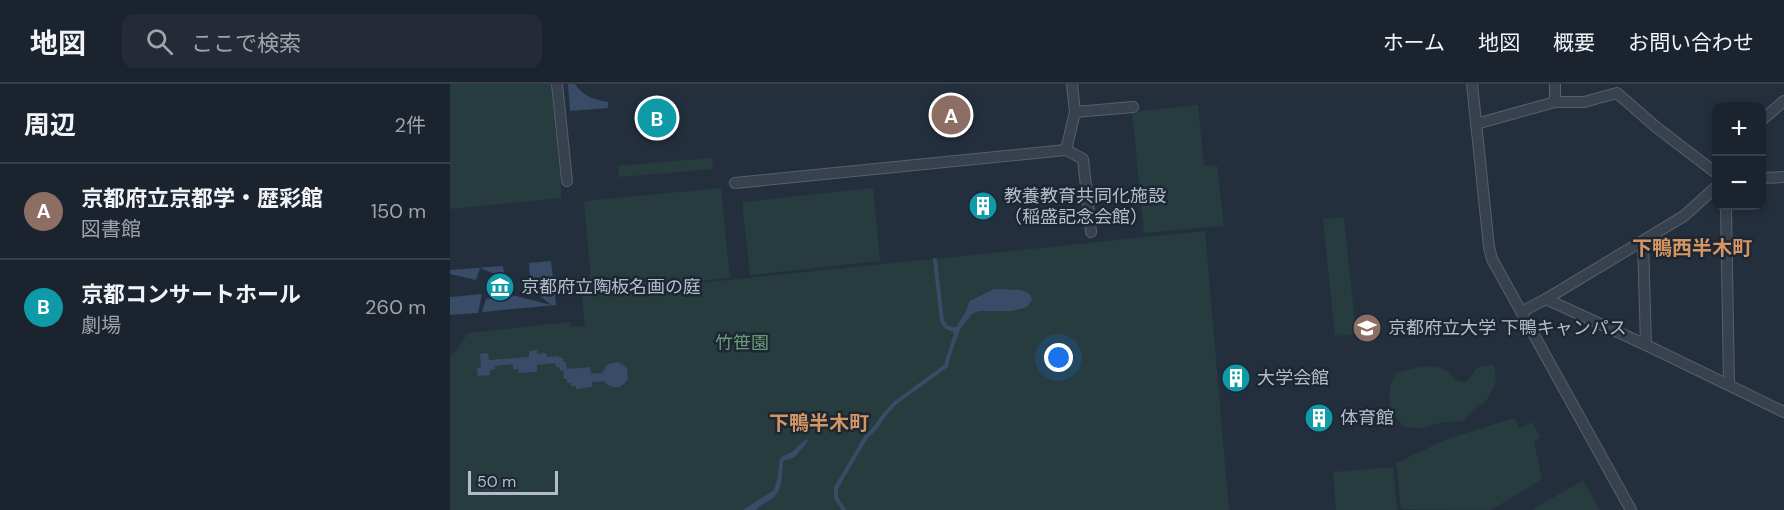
<!DOCTYPE html>
<html lang="ja">
<meta charset="utf-8">
<style>
:root{--surface:#1b232e;--page:#242b36;--text:#f1f3f6;--muted:#a0a4aa;--line:#39404a;--accent:#1a73e8}
body{margin:0;font-family:"DM Sans","Noto Sans JP",sans-serif;background:var(--page);color:var(--text)}
.controls{position:absolute;right:18px;top:18px;display:grid;overflow:hidden;border-radius:12px;box-shadow:0 3px 9px #0003}
.controls button{width:54px;height:54px;display:grid;place-items:center;padding:0;border:0;border-bottom:2px solid var(--line);background:var(--surface);color:var(--text);font:30px sans-serif}
.scale{position:absolute;left:18px;bottom:15px;width:90px;box-sizing:border-box;padding-left:6px;border:3px solid #b4bcc9;border-top:0;font-size:16px;line-height:21px;white-space:nowrap;color:#b4bcc9;-webkit-text-stroke:4px #1d2633;paint-order:stroke}
.you{position:absolute;left:609px;top:274px;width:21px;height:21px;margin:-15px;border:4px solid #fff;border-radius:50%;background:#1a73e8;box-shadow:0 0 0 9px #1a73e833}
.badge{display:grid;place-items:center;width:39px;height:39px;border-radius:50%;background:var(--accent);color:#fff;font-size:20px;font-weight:700}
.pin{position:absolute;translate:-50% -50%;border:3px solid #fff;box-shadow:0 2px 6px #0006}
.list{margin:0;padding:0;list-style:none}
h2{display:flex;justify-content:space-between;align-items:center;height:78px;margin:0;padding:0 24px;font-size:26px}
h2 small{font-size:20px;font-weight:400;color:var(--muted)}
.list li{display:grid;grid-template-columns:39px 1fr auto;gap:18px;align-items:center;box-sizing:border-box;height:96px;padding:0 24px;border-top:2px solid var(--line)}
.list b{display:block;font-size:22px;white-space:nowrap}
.list p{margin:0;font-size:20px;white-space:nowrap;color:var(--muted)}
.list em{font-size:20px;font-style:normal;color:var(--muted)}
.icon{flex:none;width:33px;height:33px;fill:none;stroke:currentColor;stroke-width:2;stroke-linecap:round;stroke-linejoin:round}
.map{position:relative;flex:none;width:1334px;height:426px;overflow:hidden}
header{display:flex;align-items:center;gap:36px;box-sizing:border-box;height:84px;padding:0 30px;background:var(--surface);border-bottom:2px solid var(--line)}
header strong{font-size:28px}
nav{display:flex;gap:33px;margin-inline-start:auto;font-size:21px}
.search{width:420px;height:54px;background:var(--page);display:flex;align-items:center;gap:15px;box-sizing:border-box;padding:0 21px;border-radius:12px;color:var(--muted);font-size:22px}
main{display:flex}
aside{flex:1;background:var(--surface)}
.map>svg:first-child{display:block}
.green{fill:#263c3f}
.water{fill:#394c67}
.lines{fill:none;stroke-linecap:round;stroke-linejoin:round}
.stream{stroke:#394c67;stroke-width:4}
.street-casing{stroke:#565f6c;stroke-width:12}
.street{stroke:#38414e;stroke-width:10}
.labels{text-anchor:middle;dominant-baseline:central;stroke-width:5;stroke-linejoin:round;paint-order:stroke}
.poi-label{font-size:18px;fill:#b4bcc9;stroke:#1d2633;text-anchor:start}
.park-label{font-size:18px;fill:#6b9a76;stroke:#1d2633}
.neighbourhood-label{font-size:20px;font-weight:bold;fill:#d59563;stroke:#1d2633}
</style>
<header>
<strong>地図</strong>
<div class="search"><svg class="icon" aria-label="search" viewBox="0 0 24 24"><circle cx="10" cy="10" r="6"/><path d="M15 15l6 6"/></svg>ここで検索</div>
<nav><a>ホーム</a><a>地図</a><a>概要</a><a>お問い合わせ</a></nav>
</header>
<main>
<aside>
<h2>周辺<small>2件</small></h2>
<ul class="list">
<li><span class="badge" style="background:#8d6e63">A</span><div><b>京都府立京都学・歴彩館</b><p>図書館</p></div><em>150 m</em></li>
<li><span class="badge" style="background:#0f9aa8">B</span><div><b>京都コンサートホール</b><p>劇場</p></div><em>260 m</em></li>
</ul>
</aside>
<div class="map">
<svg width="1334" height="426" viewBox="0 0 1334 426">
<rect width="100%" height="100%" fill="#242f3e"/>
<g class="green">
<polygon points="0,0 101,0 112,114 0,125"/>
<polygon points="748,21 754,82 767,81 774,142 694,149 682,28"/>
<polygon points="262,74 263,85 169,93 168,82"/>
<polygon points="271,104 280,194 142,207 134,117"/>
<polygon points="423,104 430,177 300,191 292,118"/>
<polygon points="894,133 906,250 885,252 873,135"/>
<polygon points="755,147 779,426 0,426 0,272 2,272 18,249 120,238 121,243 135,242 132,211"/>
<path d="M1044,280L1046,299L1037,315L1013,337L994,338L971,344L955,343L939,327L940,303L946,289C961,285 981,278 995,286C1006,292 1000,296 1016,298L1027,284Z"/>
<polygon points="1064,334 1070,344 1082,338 1091,354 1084,357 1092,395 1041,426 951,425 946,379 997,355"/>
<polygon points="943,383 947,426 886,426 883,388"/>
<polygon points="1133,396 1150,426 1082,426"/>
</g>
<g class="water">
<path d="M118,0H125C133,12 144,16 158,18V24L120,27Z"/>
<polygon points="101,177 106,221 32,228 36,215 66,212 101,221 81,205 88,204 87,195 80,195 79,179"/>
<polygon points="53,182 55,194 30,184 26,196 0,190 0,186"/>
<polygon points="544,205 571,206 580,210 582,216 577,223 562,227 529,227 522,230 510,245 498,279 495,278 504,250 502,246 497,245 497,244 506,243 515,229 520,217"/>
<polygon points="32,210 28,229 0,231 0,212 1,213"/>
<path d="M87,266V270L96,269L97,273L109,272V274H113V278H116L117,285L140,283L141,290L152,289L158,280L168,278L177,284L178,295C172,305 162,306 154,297L142,298V303L126,305V302H121V299H117V295H114L113,286L110,287L109,283H106L105,279L87,281V288L69,289L68,285L63,286V280L45,282V285L40,286V291L28,292L27,284L31,283L30,270L38,269L39,276L79,273V267Z"/>
<path d="M356,355L358,357L345,373L333,377C332,389 333,407 322,415C316,419 311,420 306,426H293L324,406L327,396L330,375L333,372L342,368Z"/>
</g>
<g class="lines">
<g class="stream">
<polyline points="485,176 492,237 496,243 502,245"/>
<polyline points="394,426 386,414 386,404 416,353 425,344 435,330 445,319 496,282 498,274"/>
</g>
<g class="street-casing">
<g id="street">
<polyline points="107,0 117,97"/>
<polyline points="1022,0 1039,163 1042,175 1181,426"/>
<polyline points="1105,0 1105,18 1134,18 1167,9 1206,43 1266,89"/>
<polyline points="625,28 683,23"/>
<polyline points="1312,36 1334,17"/>
<polyline points="1026,40 1105,18"/>
<polyline points="616,66 625,28 622,0"/>
<polyline points="1312,94 1334,93"/>
<polyline points="285,99 616,66 633,75 641,148"/>
<polyline points="1276,122 1279,301"/>
<polyline points="1193,157 1196,261"/>
<polyline points="1096,215 1196,261 1334,328"/>
<polyline points="1071,228 1096,215 1234,132 1266,103"/>
</g>
</g>
<use href="#street" class="street"/>
</g>
<defs>
<g id="building-disc" transform="scale(1.5)"><circle r="9.5" fill="#0f9aa8" stroke="#1d2633"/><path d="M-4-6H4V6H1V3H-1V6H-4ZM-2.5-4.3h1.7v1.8h-1.7ZM.8-4.3h1.7v1.8H.8ZM-2.5-1h1.7V.8h-1.7ZM.8-1h1.7V.8H.8Z" fill="#fff"/></g>
<g id="museum-disc" transform="scale(1.5)"><circle r="9.5" fill="#0f9aa8" stroke="#1d2633"/><path d="M0-6L6-3V-2H-6V-3ZM-5-1h2V3h-2ZM-1-1h2V3h-2ZM3-1h2V3H3ZM-6 4H6V6H-6Z" fill="#fff"/></g>
<g id="university-disc" transform="scale(1.5)"><circle r="9.5" fill="#8d6e63" stroke="#1d2633"/><path d="M0-5L7-2L0 1L-7-2ZM-4 1L0 2.5L4 1V4Q0 6-4 4Z" fill="#fff"/></g>
</defs>
<g fill-rule="evenodd">
<use href="#building-disc" x="533" y="122"/>
<use href="#museum-disc" x="50" y="203"/>
<use href="#university-disc" x="917" y="244"/>
<use href="#building-disc" x="786" y="294"/>
<use href="#building-disc" x="869" y="334"/>
</g>
<g class="labels">
<g class="poi-label">
<text x="554" y="112">教養教育共同化施設<tspan x="554" dy="21">（稲盛記念会館）</tspan></text>
<text x="71" y="203">京都府立陶板名画の庭</text>
<text x="938" y="244">京都府立大学 下鴨キャンパス</text>
<text x="807" y="294">大学会館</text>
<text x="890" y="334">体育館</text>
</g>
<g class="park-label">
<text x="292" y="259">竹笹園</text>
</g>
<g class="neighbourhood-label">
<text x="1242" y="164">下鴨西半木町</text>
<text x="369" y="339">下鴨半木町</text>
</g>
</g>
</svg>
<div class="controls">
<button>+</button>
<button>−</button>
</div>
<div class="scale">50 m</div>
<div class="you"></div>
<div class="pin badge" style="left:501px;top:31px;background:#8d6e63">A</div>
<div class="pin badge" style="left:207px;top:34px;background:#0f9aa8">B</div>
</div>
</main>
